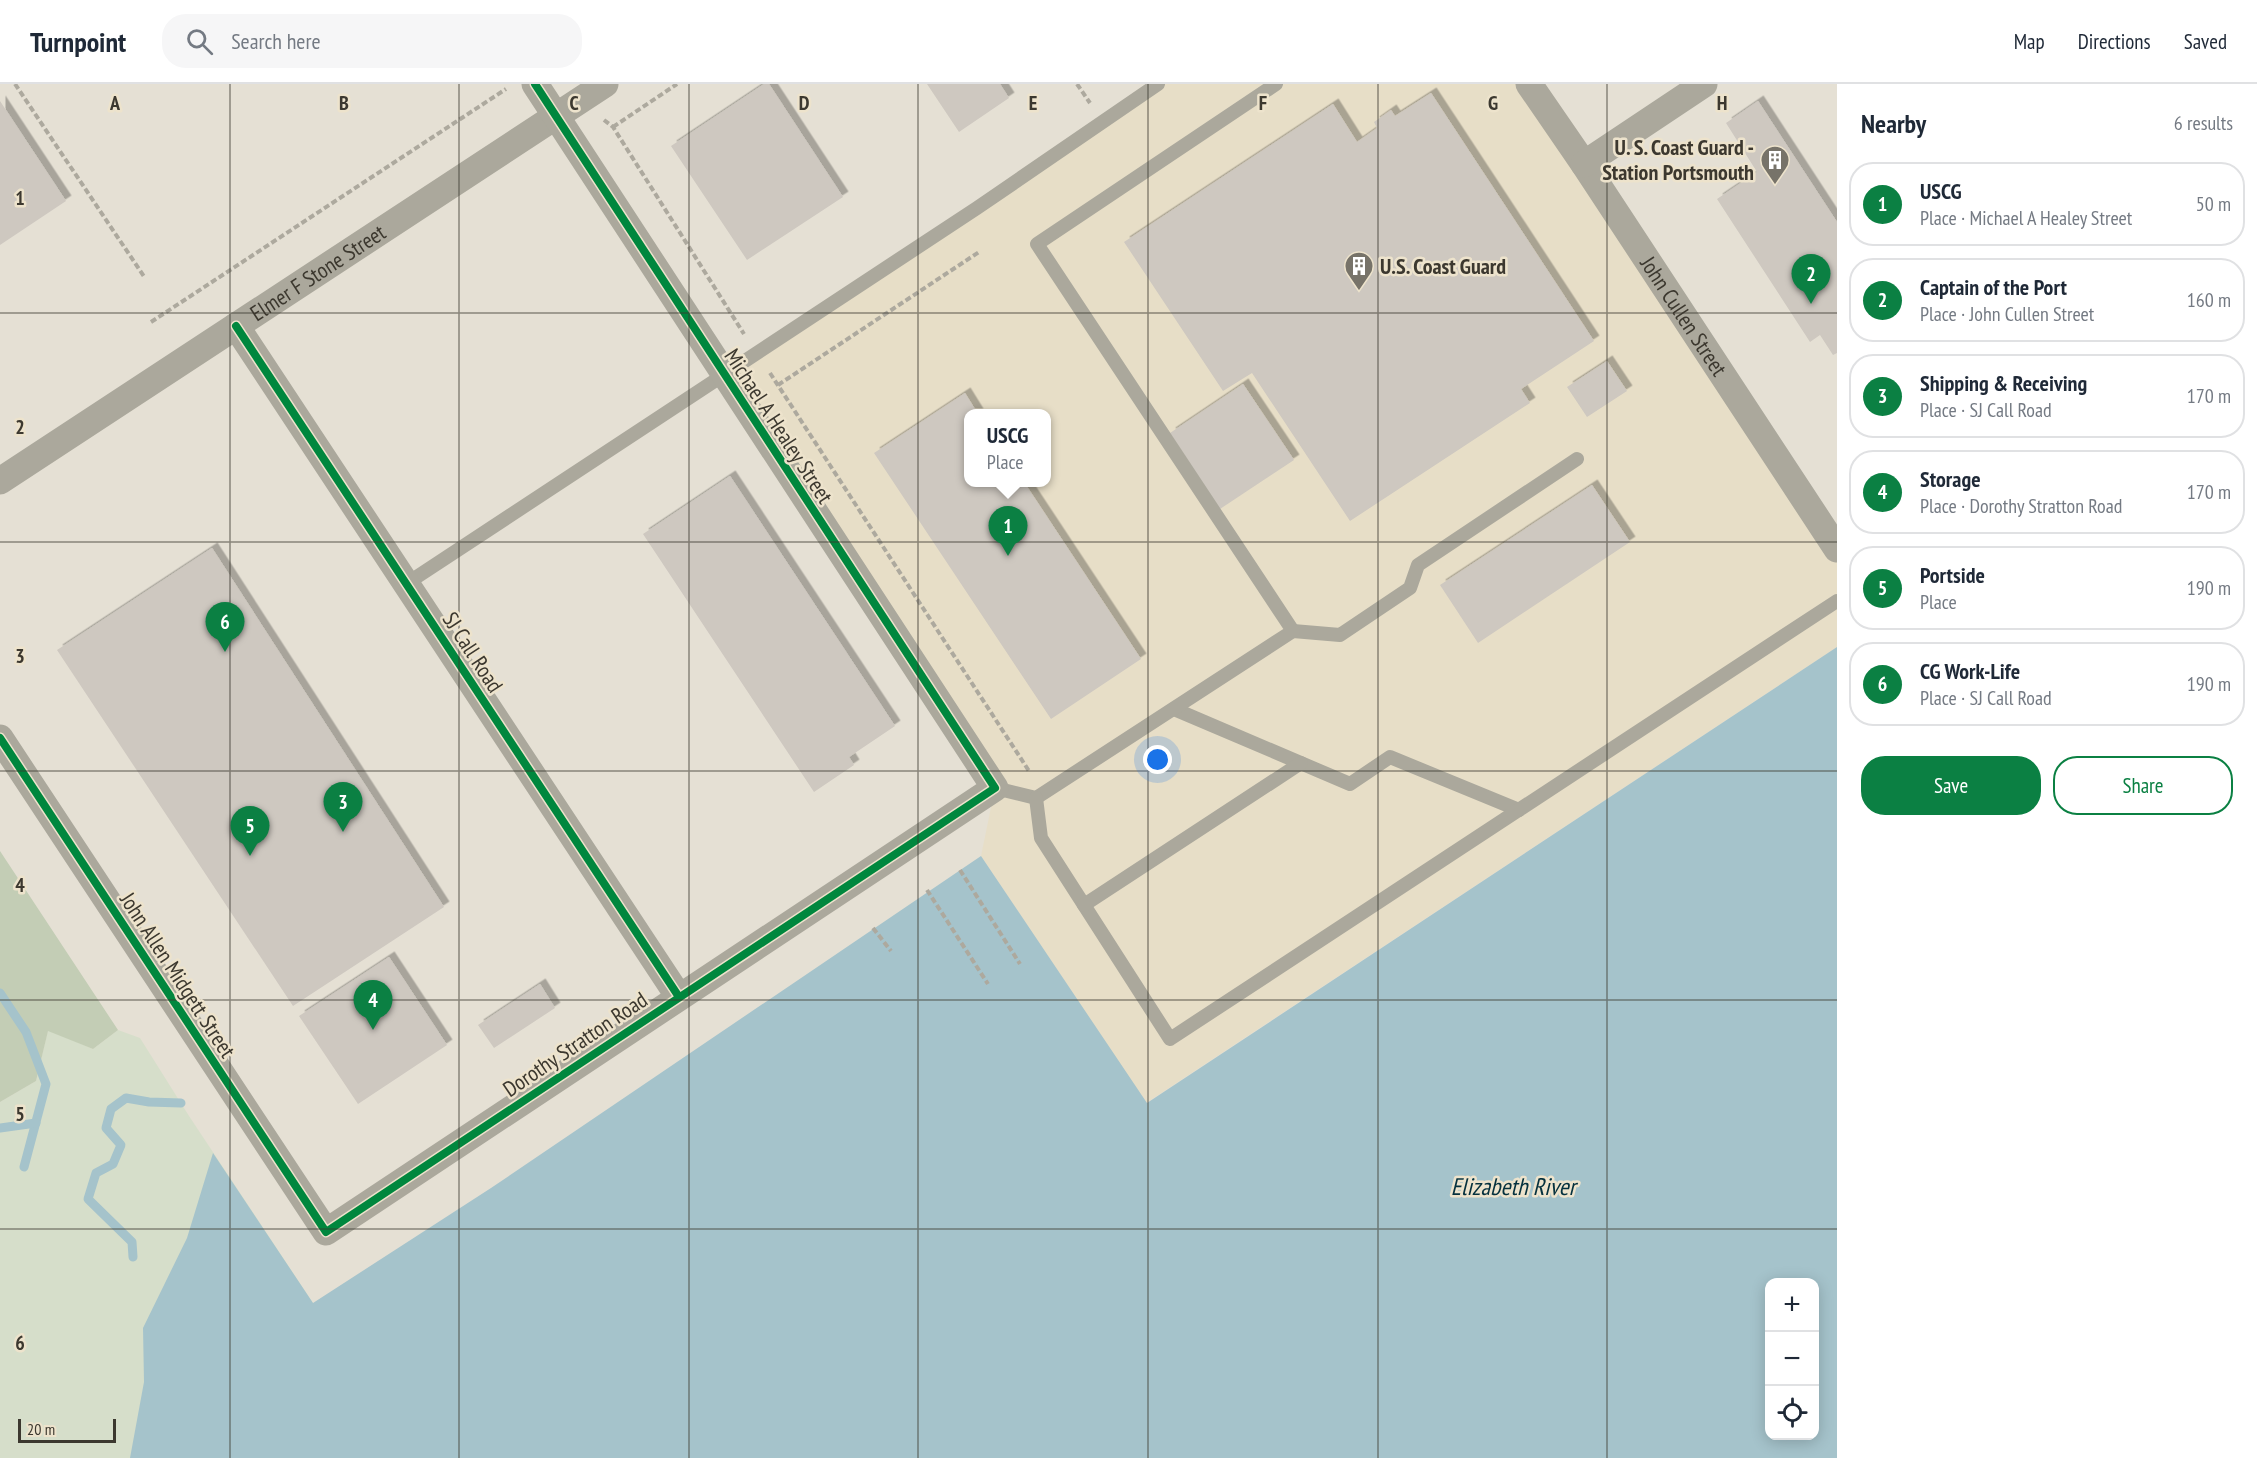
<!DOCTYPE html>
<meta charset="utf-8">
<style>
:root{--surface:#fff;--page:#f6f6f7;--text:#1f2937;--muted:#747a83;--line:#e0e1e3;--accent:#0b8043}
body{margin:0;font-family:"PT Sans Narrow",sans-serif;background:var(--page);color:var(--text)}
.controls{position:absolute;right:18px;bottom:18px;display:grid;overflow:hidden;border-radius:12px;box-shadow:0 3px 15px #0003}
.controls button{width:54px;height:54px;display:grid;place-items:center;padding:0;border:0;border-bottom:2px solid var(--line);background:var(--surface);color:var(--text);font:30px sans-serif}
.scale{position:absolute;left:18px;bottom:15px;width:98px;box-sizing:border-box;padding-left:6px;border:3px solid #3c382f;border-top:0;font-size:16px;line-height:21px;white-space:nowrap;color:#3c382f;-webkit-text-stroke:4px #ede3cc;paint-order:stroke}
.you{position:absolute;left:1158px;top:676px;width:21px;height:21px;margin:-15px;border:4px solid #fff;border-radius:50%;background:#1a73e8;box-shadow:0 0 0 9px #1a73e833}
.badge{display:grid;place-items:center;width:39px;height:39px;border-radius:50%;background:var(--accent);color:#fff;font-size:20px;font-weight:700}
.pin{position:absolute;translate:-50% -50px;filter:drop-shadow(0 2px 3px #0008)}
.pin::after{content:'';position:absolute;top:32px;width:21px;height:18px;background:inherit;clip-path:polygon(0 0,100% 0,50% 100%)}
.popup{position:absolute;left:964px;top:325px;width:87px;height:78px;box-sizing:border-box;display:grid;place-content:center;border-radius:12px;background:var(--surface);filter:drop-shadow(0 2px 4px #0005);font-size:20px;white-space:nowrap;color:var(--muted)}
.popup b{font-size:22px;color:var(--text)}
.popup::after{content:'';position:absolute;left:50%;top:100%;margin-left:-12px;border:12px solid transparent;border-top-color:var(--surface)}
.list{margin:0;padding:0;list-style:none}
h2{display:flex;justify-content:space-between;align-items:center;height:78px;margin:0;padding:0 24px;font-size:26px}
h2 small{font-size:20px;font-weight:400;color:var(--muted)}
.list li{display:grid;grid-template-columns:39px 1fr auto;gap:18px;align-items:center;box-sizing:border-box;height:84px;margin:0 12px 12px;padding:0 12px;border:2px solid var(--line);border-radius:24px}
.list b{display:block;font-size:22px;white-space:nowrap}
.list p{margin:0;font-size:20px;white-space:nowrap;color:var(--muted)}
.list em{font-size:20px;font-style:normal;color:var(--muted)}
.actions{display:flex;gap:12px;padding:18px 24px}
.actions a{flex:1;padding:14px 0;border:2px solid var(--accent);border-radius:24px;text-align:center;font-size:21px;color:var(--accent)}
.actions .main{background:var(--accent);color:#fff}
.icon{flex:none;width:33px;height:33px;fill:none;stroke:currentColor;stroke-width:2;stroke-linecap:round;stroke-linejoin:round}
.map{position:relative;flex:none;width:1837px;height:1374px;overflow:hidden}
header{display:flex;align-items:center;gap:36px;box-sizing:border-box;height:84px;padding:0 30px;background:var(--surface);border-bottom:2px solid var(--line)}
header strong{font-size:28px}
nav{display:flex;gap:33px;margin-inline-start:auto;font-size:21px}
.search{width:420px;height:54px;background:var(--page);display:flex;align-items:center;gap:15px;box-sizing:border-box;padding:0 21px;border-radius:24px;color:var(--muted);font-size:22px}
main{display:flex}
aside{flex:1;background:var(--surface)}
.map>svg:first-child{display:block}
.built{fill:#e7dec7;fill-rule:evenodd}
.green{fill:#d6deca}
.forest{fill:#c3cdb5}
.water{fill:#a5c3cb;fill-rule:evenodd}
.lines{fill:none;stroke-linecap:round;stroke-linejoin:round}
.stream{stroke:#a5c3cb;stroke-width:9}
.building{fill:#cec8c0;filter:url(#shadow)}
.path{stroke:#ada99e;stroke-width:4;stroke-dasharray:6 3;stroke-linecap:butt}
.lane{stroke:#aba89c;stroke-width:14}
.street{stroke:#aba89c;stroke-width:27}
.cycleway-casing{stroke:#ede3cc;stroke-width:11}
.cycleway{stroke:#00873e;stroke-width:8}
.grid{fill:none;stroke:#3c382f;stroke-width:1.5;stroke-opacity:0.55}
.labels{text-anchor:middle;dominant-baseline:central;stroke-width:5;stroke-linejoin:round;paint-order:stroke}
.poi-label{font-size:22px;font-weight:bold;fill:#3c382f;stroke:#ede3cc;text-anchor:end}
.street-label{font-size:22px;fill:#3c382f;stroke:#ede3cc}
.water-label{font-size:24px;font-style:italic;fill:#05313e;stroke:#ede3cc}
.grid-label{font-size:20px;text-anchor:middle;font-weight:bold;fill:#3c382f;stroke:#ede3cc;stroke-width:5;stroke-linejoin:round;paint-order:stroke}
</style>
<header>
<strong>Turnpoint</strong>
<div class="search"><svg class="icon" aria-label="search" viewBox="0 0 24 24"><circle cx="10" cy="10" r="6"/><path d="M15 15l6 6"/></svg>Search here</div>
<nav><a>Map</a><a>Directions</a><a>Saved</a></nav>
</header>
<main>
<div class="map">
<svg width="1837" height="1374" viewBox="0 0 1837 1374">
<defs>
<filter id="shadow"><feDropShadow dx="5.5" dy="-5.5" stdDeviation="0" flood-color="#0004"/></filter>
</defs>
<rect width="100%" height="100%" fill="#e5e0d4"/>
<path class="built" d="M1163,0H1529L1837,465V563L1146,1019L981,772L995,704L724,291ZM969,330H1047V398H969Z"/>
<polygon class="green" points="48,946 93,965 118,946 140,954 189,1032 313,1219 211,1374 0,1374 0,1018 36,997"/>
<polygon class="forest" points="0,767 118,946 93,965 48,947 36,997 0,1018"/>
<path class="water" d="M1837,563V1374H130L144,1298L143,1244L187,1154L213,1069L313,1219L491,1104L981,772L1147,1019ZM1770,1198H1814V1352H1770Z"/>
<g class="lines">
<g class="stream">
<polyline points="0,909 26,948 46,1000 24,1083"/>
<polyline points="0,1044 36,1039"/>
<polyline points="133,1173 132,1158 88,1115 96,1089 113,1080 121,1061 106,1044 111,1025 126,1014 149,1018 181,1019"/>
</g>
</g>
<g class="building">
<polygon points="764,0 769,0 843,113 747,176 671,62"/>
<polygon points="927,0 1000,0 1009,14 959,48"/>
<polygon points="1431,9 1594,257 1521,305 1530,319 1350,437 1252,289 1223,307 1124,158 1333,20 1357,58 1377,44 1374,38 1391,26 1395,32"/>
<polygon points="0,17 66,117 0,161"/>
<polygon points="1758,17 1837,138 1837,269 1833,271 1820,251 1810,258 1717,115 1757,88 1726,39"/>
<polygon points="1607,277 1627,307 1587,333 1567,303"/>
<polygon points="1243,300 1294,376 1220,425 1170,349"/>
<polygon points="965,309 978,330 969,330 969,398 1024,398 1141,575 1051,635 874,369"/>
<polygon points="730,392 895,642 849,673 854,681 814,708 643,450"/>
<polygon points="1592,401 1630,458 1478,559 1440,501"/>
<polygon points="212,464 444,823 293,922 57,566"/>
<polygon points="389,873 447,961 358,1020 299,932"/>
<polygon points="540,900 555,924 494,964 478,941"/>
</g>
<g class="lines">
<g class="path">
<polyline points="15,0 145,194"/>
<polyline points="1077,0 1090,19"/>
<polyline points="604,36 613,43 744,250"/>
<polyline points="613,43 677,0"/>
<polyline points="151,238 506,5"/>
<polyline points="770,289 1029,687"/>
<polyline points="778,301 979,168"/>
<polyline points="960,786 1020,880"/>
<polyline points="927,806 988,900"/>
<polyline points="873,844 891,867"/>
</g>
<g class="lane">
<polyline points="406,500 977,124 1158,0"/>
<polyline points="1293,547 1340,551 1410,504 1418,481 1577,375"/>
<polyline points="1174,625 1350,700 1390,673 1519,726"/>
<polyline points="995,704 1036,714 1293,547 1037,160 1276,0"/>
<polyline points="1036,714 1041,754 1170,955 1837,517"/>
<polyline points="1084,821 1301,679"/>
</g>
<g class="street">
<path id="s1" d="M1529,0L1584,80L1837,465"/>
<polyline points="1584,80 1704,0"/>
<polyline points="236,242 679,913"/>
<path id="s2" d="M0,397L605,0"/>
<polyline points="0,654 326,1148 995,704 535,0"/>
</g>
<g class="cycleway-casing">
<g id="cycleway">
<polyline points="236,242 679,913"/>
<polyline points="0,654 326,1148 995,704 535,0"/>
</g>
</g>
<use href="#cycleway" class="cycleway"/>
</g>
<path class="grid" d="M230,0V1374M459,0V1374M689,0V1374M918,0V1374M1148,0V1374M1378,0V1374M1607,0V1374M0,229H1837M0,458H1837M0,687H1837M0,916H1837M0,1145H1837"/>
<defs>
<g id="building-pin" transform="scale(1.5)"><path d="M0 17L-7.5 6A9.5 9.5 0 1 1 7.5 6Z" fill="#777369" stroke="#ede3cc"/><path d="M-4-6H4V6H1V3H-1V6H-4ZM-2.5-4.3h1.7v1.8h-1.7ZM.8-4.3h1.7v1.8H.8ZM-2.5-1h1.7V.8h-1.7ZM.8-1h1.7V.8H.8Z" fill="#fff"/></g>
</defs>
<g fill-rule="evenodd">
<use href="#building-pin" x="1775" y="76"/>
<use href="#building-pin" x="1359" y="182"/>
</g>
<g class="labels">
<g class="poi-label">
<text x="1754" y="63">U. S. Coast Guard -<tspan x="1754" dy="25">Station Portsmouth</tspan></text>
<text x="1380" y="182" text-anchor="start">U.S. Coast Guard</text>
</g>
<g class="street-label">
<text stroke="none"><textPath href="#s2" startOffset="380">Elmer F Stone Street</textPath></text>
<text stroke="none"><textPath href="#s1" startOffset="279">John Cullen Street</textPath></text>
<text transform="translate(779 342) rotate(57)">Michael A Healey Street</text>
<text transform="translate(473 568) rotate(57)">SJ Call Road</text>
<text transform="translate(178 891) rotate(57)">John Allen Midgett Street</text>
<text transform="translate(575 960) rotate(-34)">Dorothy Stratton Road</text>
</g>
<g class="water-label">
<text x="1513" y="1102">Elizabeth River</text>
</g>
</g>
<g class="grid-label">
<text x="115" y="26">A</text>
<text x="344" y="26">B</text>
<text x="574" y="26">C</text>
<text x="804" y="26">D</text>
<text x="1033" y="26">E</text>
<text x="1263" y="26">F</text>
<text x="1493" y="26">G</text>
<text x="1722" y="26">H</text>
<text x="20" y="121">1</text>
<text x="20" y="350">2</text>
<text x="20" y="579">3</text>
<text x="20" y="808">4</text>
<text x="20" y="1037">5</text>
<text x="20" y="1266">6</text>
</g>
</svg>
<div class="controls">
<button>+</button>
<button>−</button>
<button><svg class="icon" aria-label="locate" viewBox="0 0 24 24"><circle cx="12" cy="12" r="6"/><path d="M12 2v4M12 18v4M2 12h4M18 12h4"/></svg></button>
</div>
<div class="scale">20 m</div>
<div class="you"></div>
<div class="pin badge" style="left:1008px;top:472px">1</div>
<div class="popup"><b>USCG</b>Place</div>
<div class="pin badge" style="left:1811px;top:220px">2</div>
<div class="pin badge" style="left:343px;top:748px">3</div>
<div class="pin badge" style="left:373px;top:946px">4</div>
<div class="pin badge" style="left:250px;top:772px">5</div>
<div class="pin badge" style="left:225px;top:568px">6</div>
</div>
<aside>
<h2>Nearby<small>6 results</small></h2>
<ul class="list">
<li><span class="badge">1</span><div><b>USCG</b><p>Place · Michael A Healey Street</p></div><em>50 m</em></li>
<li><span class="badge">2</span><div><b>Captain of the Port</b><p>Place · John Cullen Street</p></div><em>160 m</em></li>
<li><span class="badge">3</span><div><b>Shipping &amp; Receiving</b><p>Place · SJ Call Road</p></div><em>170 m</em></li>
<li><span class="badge">4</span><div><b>Storage</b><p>Place · Dorothy Stratton Road</p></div><em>170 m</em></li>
<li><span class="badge">5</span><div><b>Portside</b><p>Place</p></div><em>190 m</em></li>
<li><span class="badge">6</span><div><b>CG Work-Life</b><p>Place · SJ Call Road</p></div><em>190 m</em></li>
</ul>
<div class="actions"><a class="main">Save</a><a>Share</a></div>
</aside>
</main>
